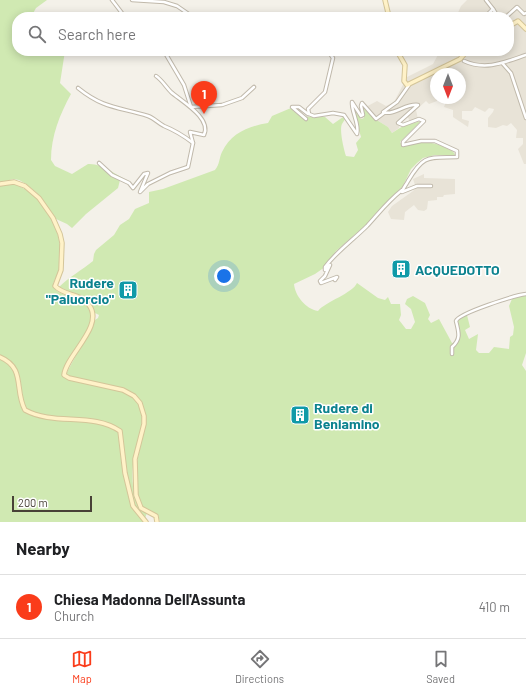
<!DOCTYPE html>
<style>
:root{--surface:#fff;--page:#f6f6f6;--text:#202124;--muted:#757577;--line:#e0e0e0;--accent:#fa3c1a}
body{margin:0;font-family:Barlow,sans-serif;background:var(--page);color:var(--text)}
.compass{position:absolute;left:430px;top:68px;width:36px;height:36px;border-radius:50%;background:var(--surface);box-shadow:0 2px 10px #0003;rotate:180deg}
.scale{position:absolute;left:12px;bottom:10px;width:80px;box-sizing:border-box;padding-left:4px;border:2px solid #484137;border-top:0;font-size:11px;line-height:14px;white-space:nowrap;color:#484137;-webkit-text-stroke:3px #fff;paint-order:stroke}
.you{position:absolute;left:224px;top:276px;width:14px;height:14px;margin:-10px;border:3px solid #fff;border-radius:50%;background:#1a73e8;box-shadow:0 0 0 6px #1a73e833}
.badge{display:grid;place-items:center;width:26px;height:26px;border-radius:50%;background:var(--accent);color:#fff;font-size:13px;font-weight:700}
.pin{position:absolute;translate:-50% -33px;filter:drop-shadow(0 1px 2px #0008)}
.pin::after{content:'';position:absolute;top:21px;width:14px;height:12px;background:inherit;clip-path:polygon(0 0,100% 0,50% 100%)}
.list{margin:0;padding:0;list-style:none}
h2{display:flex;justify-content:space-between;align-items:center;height:52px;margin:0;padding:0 16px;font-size:17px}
h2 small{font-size:13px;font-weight:400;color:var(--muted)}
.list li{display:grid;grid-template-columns:26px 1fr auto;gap:12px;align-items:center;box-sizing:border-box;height:64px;padding:0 16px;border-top:1px solid var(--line)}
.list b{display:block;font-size:15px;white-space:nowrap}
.list p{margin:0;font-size:13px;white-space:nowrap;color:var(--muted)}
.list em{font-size:13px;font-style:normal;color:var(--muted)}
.icon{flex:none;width:22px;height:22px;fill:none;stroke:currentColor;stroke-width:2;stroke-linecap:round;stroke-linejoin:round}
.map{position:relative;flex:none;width:526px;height:522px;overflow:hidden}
.search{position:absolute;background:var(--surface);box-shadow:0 2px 10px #0003;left:12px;right:12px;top:12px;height:44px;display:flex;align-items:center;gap:10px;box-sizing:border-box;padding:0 14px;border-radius:16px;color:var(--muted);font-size:15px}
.sheet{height:116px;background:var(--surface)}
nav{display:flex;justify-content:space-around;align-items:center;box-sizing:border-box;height:56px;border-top:1px solid var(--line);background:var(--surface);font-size:11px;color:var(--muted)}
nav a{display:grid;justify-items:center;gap:2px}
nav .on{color:var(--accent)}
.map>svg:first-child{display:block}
.residential{fill:#e8e3d7}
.green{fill:#d0e9b2}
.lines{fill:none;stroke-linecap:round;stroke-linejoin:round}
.street-casing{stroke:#c0b9ab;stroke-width:4.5}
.secondary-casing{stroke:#d4c599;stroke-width:5.5}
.street{stroke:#fff;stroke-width:2.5}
.secondary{stroke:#fff2c8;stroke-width:3.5}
.labels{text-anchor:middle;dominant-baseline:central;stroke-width:3;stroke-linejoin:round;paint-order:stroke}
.culture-label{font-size:14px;font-weight:bold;fill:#0d838f;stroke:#fff;text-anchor:start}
</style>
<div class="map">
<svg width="526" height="522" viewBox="0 0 526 522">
<rect width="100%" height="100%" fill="#f4f1e9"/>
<g class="residential">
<polygon points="467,0 526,0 526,164 524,164 518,149 523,144 523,138 516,138 517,130 511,123 507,126 503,125 496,128 488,127 488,118 493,112 494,109 489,108 485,112 475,107 472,111 462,111 462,119 469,121 468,127 453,117 453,110 444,107 446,102 439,98 460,98 460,74 436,74 437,101 429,104 426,101 416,110 418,119 410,121 407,116 400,124 399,128 392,133 388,127 375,119 364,108 377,101 386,106 394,102 407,77 433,64 440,51 446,56 449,51 509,51 509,17 456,17 461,6"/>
<polygon points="424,174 424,178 455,179 455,194 444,195 443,197 437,197 437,200 428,201 427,209 424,211 418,210 414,205 405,212 404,220 391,219 388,212 392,206 413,191 416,188 413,179"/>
</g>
<g class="green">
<path d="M0,0H47L36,8L31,17H17V51H65L60,83L71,94C60,114 51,136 51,160L55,166L72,174L88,164C102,163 116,175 129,181L128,183L120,180L118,188L86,214L72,228L67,224L56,219L37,193L26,184L19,180L13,179L0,183Z"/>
<path d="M362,106L375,119L388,127L392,133L403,126L421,121L400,142L403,146C419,142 431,140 446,148C450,150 454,151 455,155H435L423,158L417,163L411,169L403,186L375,214L368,223L336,251L325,267L315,274L294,284C295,296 306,309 318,311C325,302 353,293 357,283L378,298L385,300L388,297L391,304H400L401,315L399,320L406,329H411L415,322L411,309L405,304L407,299L413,296L425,303L430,315L428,319L431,323L439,319L452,343L458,342C457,327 452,322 467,315L470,327L465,330L469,339L478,334L476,350L479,353H489L494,347L509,349L510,337L513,335L514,327L509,306L512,299L526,295V353L522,365L526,371V522H160L158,515L142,507L137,497V462L145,424V413L141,402L133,394L70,377L66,374L95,320L98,318L99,315L95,313L87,299L59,287C69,277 82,270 93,261L94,254L96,250L114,235L120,225L129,219L135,209L149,203V192L163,189L215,170C220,164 219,158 222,152C231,133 249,126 268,123L272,116L291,108C298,119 314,117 325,117L333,124L343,117L345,118C345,120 343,122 342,124C339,130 344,150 346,156L354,157L358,150L356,143L361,137L354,113L355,111L361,119L364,118Z"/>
<path d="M14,184C46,195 67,237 59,269C58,276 53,280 53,287C61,298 79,295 88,306C102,326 64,356 63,375L69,380C86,384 119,386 133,398C151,414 137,439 134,458C131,473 131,507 147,513L145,518L134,506L126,473L121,430C94,411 55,425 26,409C18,387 26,366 0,355V186Z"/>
<path d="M0,359C23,368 14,393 24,411C53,427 93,414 119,432L123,474L132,506L144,522H0Z"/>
</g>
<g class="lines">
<g class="street-casing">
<g id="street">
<polyline points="112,0 125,17"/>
<polyline points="132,0 164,2 177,6 193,17"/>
<polyline points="486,0 493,9"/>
<polyline points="117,15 119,17"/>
<polyline points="485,17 493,9 498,17"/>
<polyline points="506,17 517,7 524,14 526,13"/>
<polyline points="164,51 184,85 191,107 222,105 242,98 254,87"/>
<path d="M328,51L333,58L325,92L308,109L309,114L314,116L333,113L344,115L357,134C360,125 351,111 352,102L361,116L363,115L361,106L362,103L376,119L384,113"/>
<path d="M464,61C486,71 505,62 526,55"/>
<polyline points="503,64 511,73 526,118"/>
<path d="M409,85L397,102L383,112C394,116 406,103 418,105L398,123L403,125L419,119L424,121L403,142V145L421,141H435L457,151V157C428,158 424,154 408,181C406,185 403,188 402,192L417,186H431"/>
<path d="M78,88C104,109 119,107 148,116C154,118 158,123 164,126C174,130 184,136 193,143"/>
<polyline points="306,119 292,107 299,107 308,114"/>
<path d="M99,163L112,175L129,183L133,188L144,174L148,173L140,192L148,184L170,173L188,167L193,143L190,132L204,135C212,118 181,101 171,92C166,87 162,80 156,76"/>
<path d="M335,280L337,277L321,283L320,281L325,276L330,265L325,270V267C337,251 353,240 367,226C379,213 387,202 402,190"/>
<path d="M452,354V347C461,339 459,333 456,321C459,313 516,295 526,294"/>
</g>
</g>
<g class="secondary-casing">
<g id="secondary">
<polyline points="385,0 389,17"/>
<polyline points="509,26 518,21 526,29"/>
<polyline points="397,51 405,65 404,81 407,85 460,59 467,51"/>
<path d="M0,184L14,182L25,186L39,198L53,218L60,234L62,243L61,270L55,286C64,296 81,293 89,305C105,326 66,355 64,375L69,378L123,390L134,396L140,403L144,416V424L135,459L136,495L141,508L156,516L157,522"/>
<path d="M0,357C26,368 14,390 25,410C54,426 93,412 120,431L125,473L133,506L146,522"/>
</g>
</g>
<use href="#street" class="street"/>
<use href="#secondary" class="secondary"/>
</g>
<defs>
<g id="building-square" transform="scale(1)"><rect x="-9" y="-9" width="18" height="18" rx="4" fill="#0f9aa8" stroke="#fff"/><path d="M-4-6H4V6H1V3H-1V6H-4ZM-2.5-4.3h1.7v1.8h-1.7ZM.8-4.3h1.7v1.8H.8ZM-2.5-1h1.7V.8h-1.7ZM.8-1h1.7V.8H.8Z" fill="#fff"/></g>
</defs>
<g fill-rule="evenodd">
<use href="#building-square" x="401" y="269"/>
<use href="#building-square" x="128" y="290"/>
<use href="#building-square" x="300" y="415"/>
</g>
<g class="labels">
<g class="culture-label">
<text x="415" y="269">ACQUEDOTTO</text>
<text x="114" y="282" text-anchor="end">Rudere<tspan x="114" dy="16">"Paluorcio"</tspan></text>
<text x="314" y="407">Rudere di<tspan x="314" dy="16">Beniamino</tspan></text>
</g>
</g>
</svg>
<svg class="compass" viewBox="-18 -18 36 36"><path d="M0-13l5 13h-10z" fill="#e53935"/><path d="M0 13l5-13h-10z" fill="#757577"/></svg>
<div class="scale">200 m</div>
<div class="you"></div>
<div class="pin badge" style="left:204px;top:114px">1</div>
<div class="search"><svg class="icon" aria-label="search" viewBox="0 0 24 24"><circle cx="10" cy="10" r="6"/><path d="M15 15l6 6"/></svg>Search here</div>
</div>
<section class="sheet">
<h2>Nearby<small></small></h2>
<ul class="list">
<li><span class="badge">1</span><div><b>Chiesa Madonna Dell'Assunta</b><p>Church</p></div><em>410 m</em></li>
</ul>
</section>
<nav>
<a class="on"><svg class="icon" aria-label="map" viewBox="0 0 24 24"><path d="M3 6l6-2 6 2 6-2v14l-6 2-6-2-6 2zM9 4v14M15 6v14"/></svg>Map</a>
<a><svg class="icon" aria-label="directions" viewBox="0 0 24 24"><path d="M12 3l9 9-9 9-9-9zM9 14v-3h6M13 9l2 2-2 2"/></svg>Directions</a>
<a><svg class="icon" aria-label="saved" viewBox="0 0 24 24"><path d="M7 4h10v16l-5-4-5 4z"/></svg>Saved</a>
</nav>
